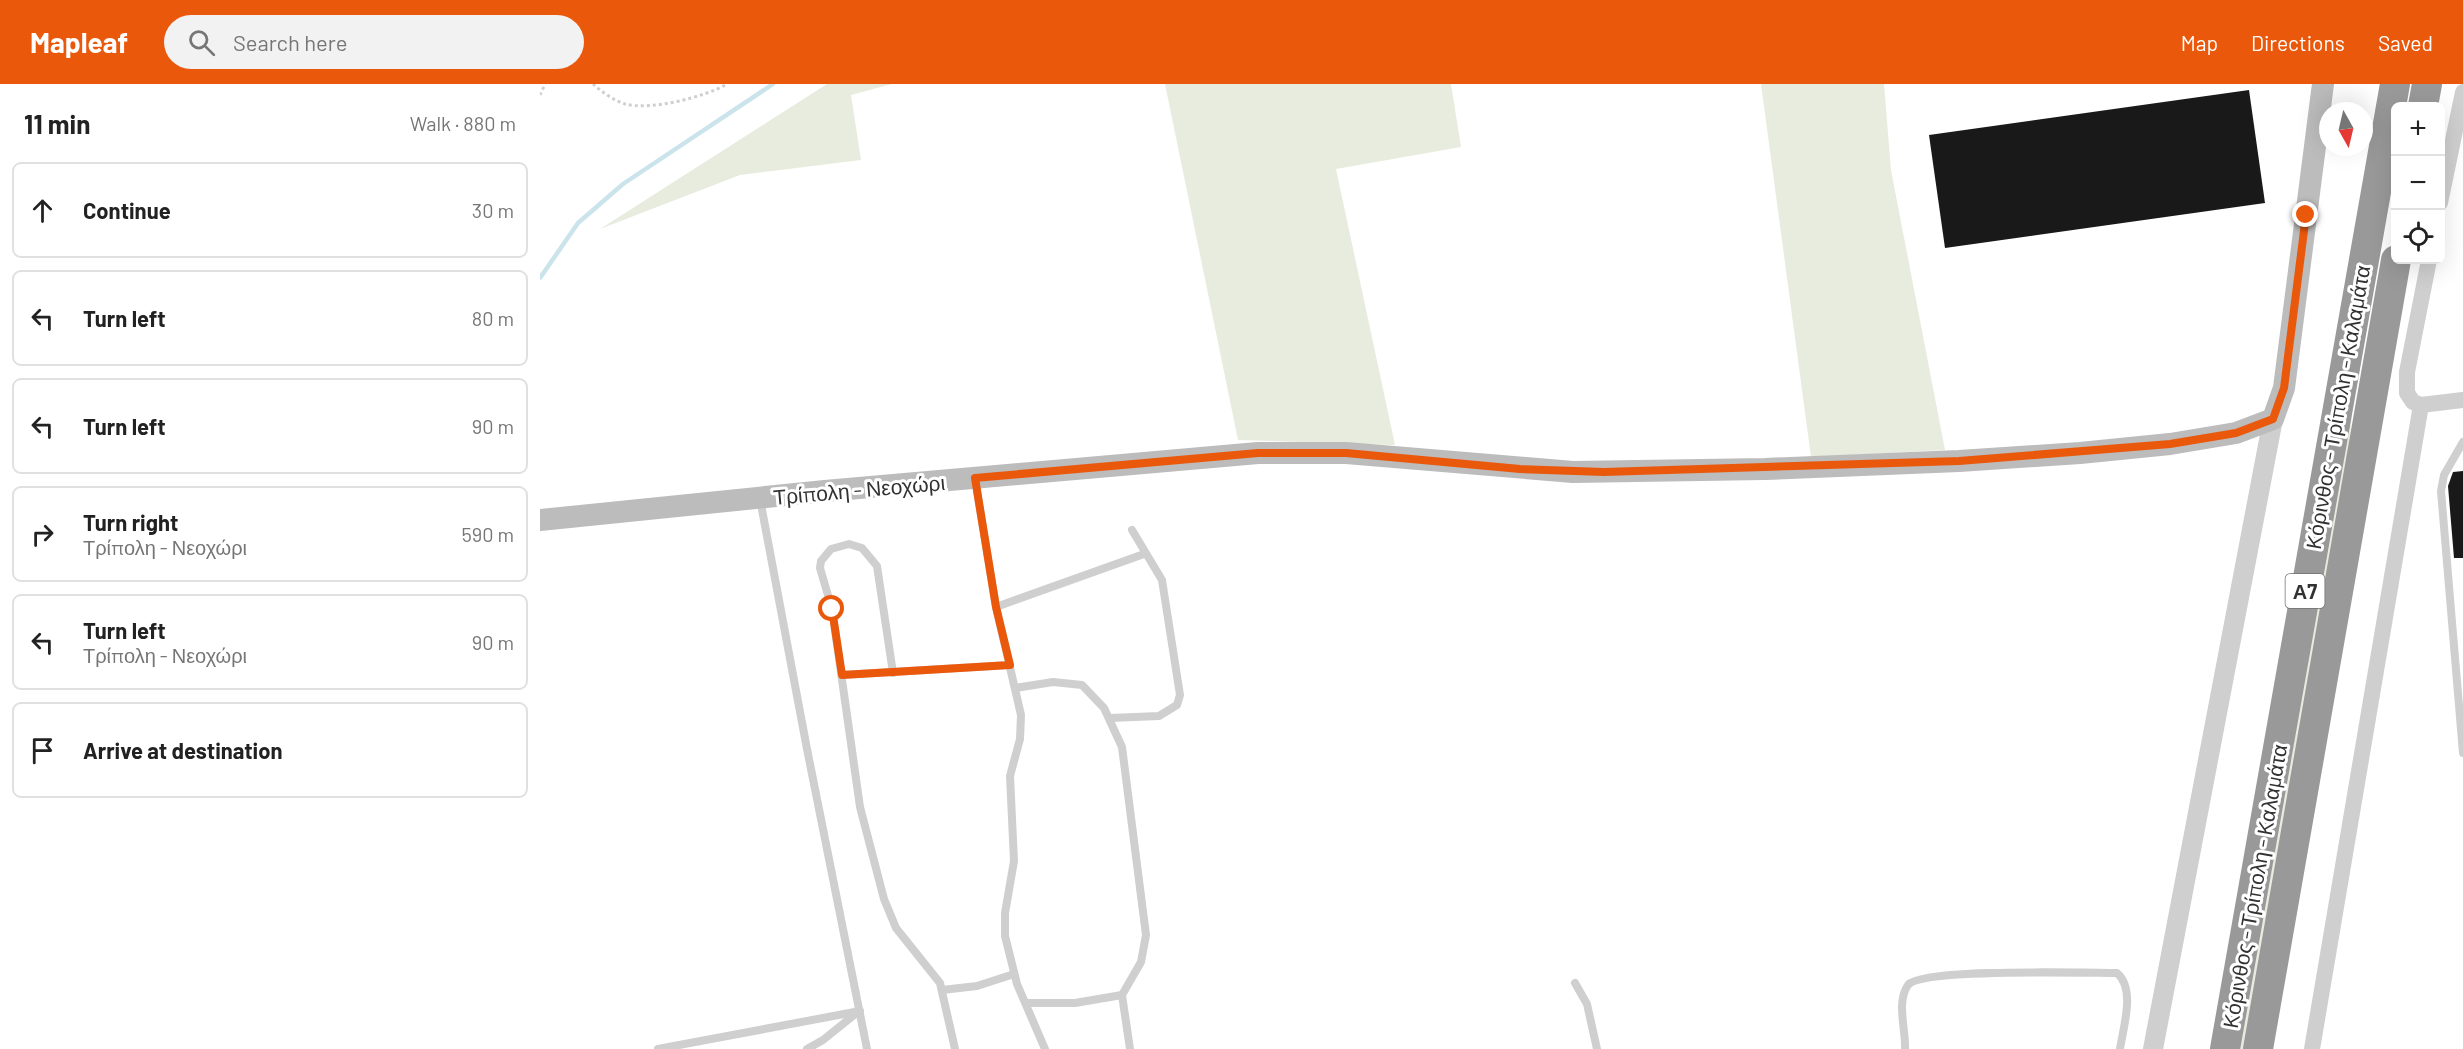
<!DOCTYPE html>
<meta charset="utf-8">
<style>
:root{--surface:#fff;--page:#f2f2f2;--text:#222;--muted:#767676;--line:#e0e0e0;--accent:#ea580c}
body{margin:0;font-family:Barlow,sans-serif;background:var(--page);color:var(--text)}
.controls{position:absolute;right:18px;top:18px;display:grid;overflow:hidden;border-radius:9px;box-shadow:0 6px 24px #0002}
.controls button{width:54px;height:54px;display:grid;place-items:center;padding:0;border:0;border-bottom:2px solid var(--line);background:var(--surface);color:var(--text);font:30px sans-serif}
.compass{position:absolute;left:1779px;top:18px;width:54px;height:54px;border-radius:50%;background:var(--surface);box-shadow:0 6px 24px #0002;rotate:172deg}
.stop{position:absolute;width:18px;height:18px;margin:-14px;border:4px solid #ea580c;border-radius:50%;background:#fff}
.stop.end{background:#ea580c;border-color:#fff;box-shadow:0 2px 6px #0008}
.list{margin:0;padding:0;list-style:none}
h2{display:flex;justify-content:space-between;align-items:center;height:78px;margin:0;padding:0 24px;font-size:26px}
h2 small{font-size:20px;font-weight:400;color:var(--muted)}
.list li{display:grid;grid-template-columns:39px 1fr auto;gap:18px;align-items:center;box-sizing:border-box;height:96px;margin:0 12px 12px;padding:0 12px;border:2px solid var(--line);border-radius:9px}
.list b{display:block;font-size:22px;white-space:nowrap}
.list p{margin:0;font-size:20px;white-space:nowrap;color:var(--muted)}
.list em{font-size:20px;font-style:normal;color:var(--muted)}
.icon{flex:none;width:33px;height:33px;fill:none;stroke:currentColor;stroke-width:2;stroke-linecap:round;stroke-linejoin:round}
.map{position:relative;flex:none;width:1923px;height:965px;overflow:hidden}
header{display:flex;align-items:center;gap:36px;box-sizing:border-box;height:84px;padding:0 30px;background:var(--accent);color:#fff}
header strong{font-size:28px}
nav{display:flex;gap:33px;margin-inline-start:auto;font-size:21px}
.search{width:420px;height:54px;background:var(--page);display:flex;align-items:center;gap:15px;box-sizing:border-box;padding:0 21px;border-radius:33px;color:var(--muted);font-size:22px}
main{display:flex}
aside{flex:1;background:var(--surface)}
.map>svg:first-child{display:block}
.green{fill:#e8ecde}
.lines{fill:none;stroke-linecap:round;stroke-linejoin:round}
.stream{stroke:#cbe4ec;stroke-width:4.5}
.building{fill:#191919}
.path{stroke:#cfcfcf;stroke-width:3;stroke-dasharray:3 3;stroke-linecap:butt}
.service{stroke:#cfcfcf;stroke-width:8}
.minor{stroke:#cfcfcf;stroke-width:16}
.tertiary{stroke:#cfcfcf;stroke-width:20}
.secondary{stroke:#bcbcbc;stroke-width:22}
.motorway{stroke:#999;stroke-width:30}
.route{stroke:#ea580c;stroke-width:8}
.labels{text-anchor:middle;dominant-baseline:central;stroke-width:6;stroke-linejoin:round;paint-order:stroke}
.shield{fill:#fff;stroke:#707070;stroke-width:1.5}
.shield-label{font-size:20px;font-weight:bold;fill:#323232}
.street-label{font-size:21px;fill:#323232;stroke:#fff}
</style>
<header>
<strong>Mapleaf</strong>
<div class="search"><svg class="icon" aria-label="search" viewBox="0 0 24 24"><circle cx="10" cy="10" r="6"/><path d="M15 15l6 6"/></svg>Search here</div>
<nav><a>Map</a><a>Directions</a><a>Saved</a></nav>
</header>
<main>
<aside>
<h2>11 min<small>Walk · 880 m</small></h2>
<ul class="list">
<li><svg class="icon" aria-label="ahead" viewBox="0 0 24 24"><path d="M12 20V5M6 11l6-6 6 6"/></svg><div><b>Continue</b></div><em>30 m</em></li>
<li><svg class="icon" aria-label="left" viewBox="0 0 24 24"><path d="M17 20v-9H6M10 6l-5 5 5 5"/></svg><div><b>Turn left</b></div><em>80 m</em></li>
<li><svg class="icon" aria-label="left" viewBox="0 0 24 24"><path d="M17 20v-9H6M10 6l-5 5 5 5"/></svg><div><b>Turn left</b></div><em>90 m</em></li>
<li><svg class="icon" aria-label="right" viewBox="0 0 24 24"><path d="M7 20v-9h11M14 6l5 5-5 5"/></svg><div><b>Turn right</b><p>Τρίπολη - Νεοχώρι</p></div><em>590 m</em></li>
<li><svg class="icon" aria-label="left" viewBox="0 0 24 24"><path d="M17 20v-9H6M10 6l-5 5 5 5"/></svg><div><b>Turn left</b><p>Τρίπολη - Νεοχώρι</p></div><em>90 m</em></li>
<li><svg class="icon" aria-label="arrive" viewBox="0 0 24 24"><path d="M6 21V4h12l-3 4 3 4H6"/></svg><div><b>Arrive at destination</b></div></li>
</ul>
</aside>
<div class="map">
<svg width="1923" height="965" viewBox="0 0 1923 965">
<rect width="100%" height="100%" fill="#fff"/>
<g class="green">
<polygon points="287,0 352,0 311,11 321,76 200,91 60,145"/>
<polygon points="625,0 911,0 921,63 796,85 855,361 698,356"/>
<polygon points="1221,0 1344,0 1351,86 1405,366 1271,373"/>
<polygon points="1812,329 1808,372 1705,965 1697,965"/>
</g>
<g class="lines">
<polyline class="stream" points="0,194 38,139 83,100 233,0"/>
</g>
<g class="building">
<polygon points="1709,6 1725,119 1405,164 1389,51"/>
<polygon points="1923,387 1923,474 1914,474 1908,402 1913,388"/>
</g>
<g class="lines">
<g class="path">
<path d="M53,0C62,8 73,16 85,20C110,27 165,13 187,0"/>
<polyline points="0,11 5,0"/>
</g>
<g class="service">
<polyline points="1923,358 1904,391 1901,407 1923,669"/>
<polyline points="435,395 456,523 481,631 480,655 470,692 474,777 465,829 465,852 477,900 505,965"/>
<polyline points="220,415 267,665 327,965"/>
<polyline points="456,523 604,470"/>
<polyline points="353,589 337,482 322,464 309,460 291,465 281,477 280,484 292,525 320,723 344,815 356,844 400,899 415,965"/>
<polyline points="302,591 470,581"/>
<polyline points="475,604 513,598 542,601 564,624 582,663 606,851 601,878 582,911 590,965"/>
<polyline points="570,634 619,632 637,621 640,611 622,496 592,446"/>
<polyline points="1035,899 1047,920 1057,965"/>
<polyline points="402,906 437,902 474,890"/>
<polyline points="486,919 535,919 582,911"/>
<polyline points="118,965 320,927"/>
<polyline points="267,965 283,956 319,927"/>
<path d="M1365,965C1366,946 1356,918 1368,901C1381,884 1547,889 1577,889C1596,905 1583,944 1580,965"/>
</g>
<g class="minor">
<polyline points="1900,119 1923,8"/>
<polyline points="1889,176 1867,288 1867,309 1873,318 1881,321 1923,316"/>
<polyline points="1772,965 1881,321"/>
</g>
<polyline class="tertiary" points="1613,965 1733,335"/>
<polyline class="secondary" points="0,436 285,407 718,369 806,369 1033,388 1225,385 1419,377 1540,369 1630,360 1696,349 1733,335 1744,304 1783,0"/>
<g class="motorway">
<polyline points="1883,22 1887,0"/>
<polyline points="1685,965 1855,0"/>
<polyline points="1718,965 1856,176"/>
</g>
</g>
<g class="lines">
<polyline class="route" points="292,525 302,591 470,581 456,523 435,394 718,369 806,369 980,385 1064,388 1419,377 1630,360 1696,349 1733,335 1744,304 1766,131"/>
</g>
<g class="labels">
<rect class="shield" x="1745.5" y="490" width="39" height="34" rx="4.5"/>
<g class="shield-label">
<text x="1765" y="507">Α7</text>
</g>
<g class="street-label">
<text transform="translate(1797 323) rotate(-80)">Κόρινθος - Τρίπολη - Καλαμάτα</text>
<text transform="translate(319 405) rotate(-5)">Τρίπολη - Νεοχώρι</text>
<text transform="translate(1714 802) rotate(-80)">Κόρινθος - Τρίπολη - Καλαμάτα</text>
</g>
</g>
</svg>
<div class="controls">
<button>+</button>
<button>−</button>
<button><svg class="icon" aria-label="locate" viewBox="0 0 24 24"><circle cx="12" cy="12" r="6"/><path d="M12 2v4M12 18v4M2 12h4M18 12h4"/></svg></button>
</div>
<svg class="compass" viewBox="-18 -18 36 36"><path d="M0-13l5 13h-10z" fill="#e53935"/><path d="M0 13l5-13h-10z" fill="#767676"/></svg>
<div class="stop" style="left:292px;top:525px"></div>
<div class="stop end" style="left:1766px;top:131px"></div>
</div>
</main>
